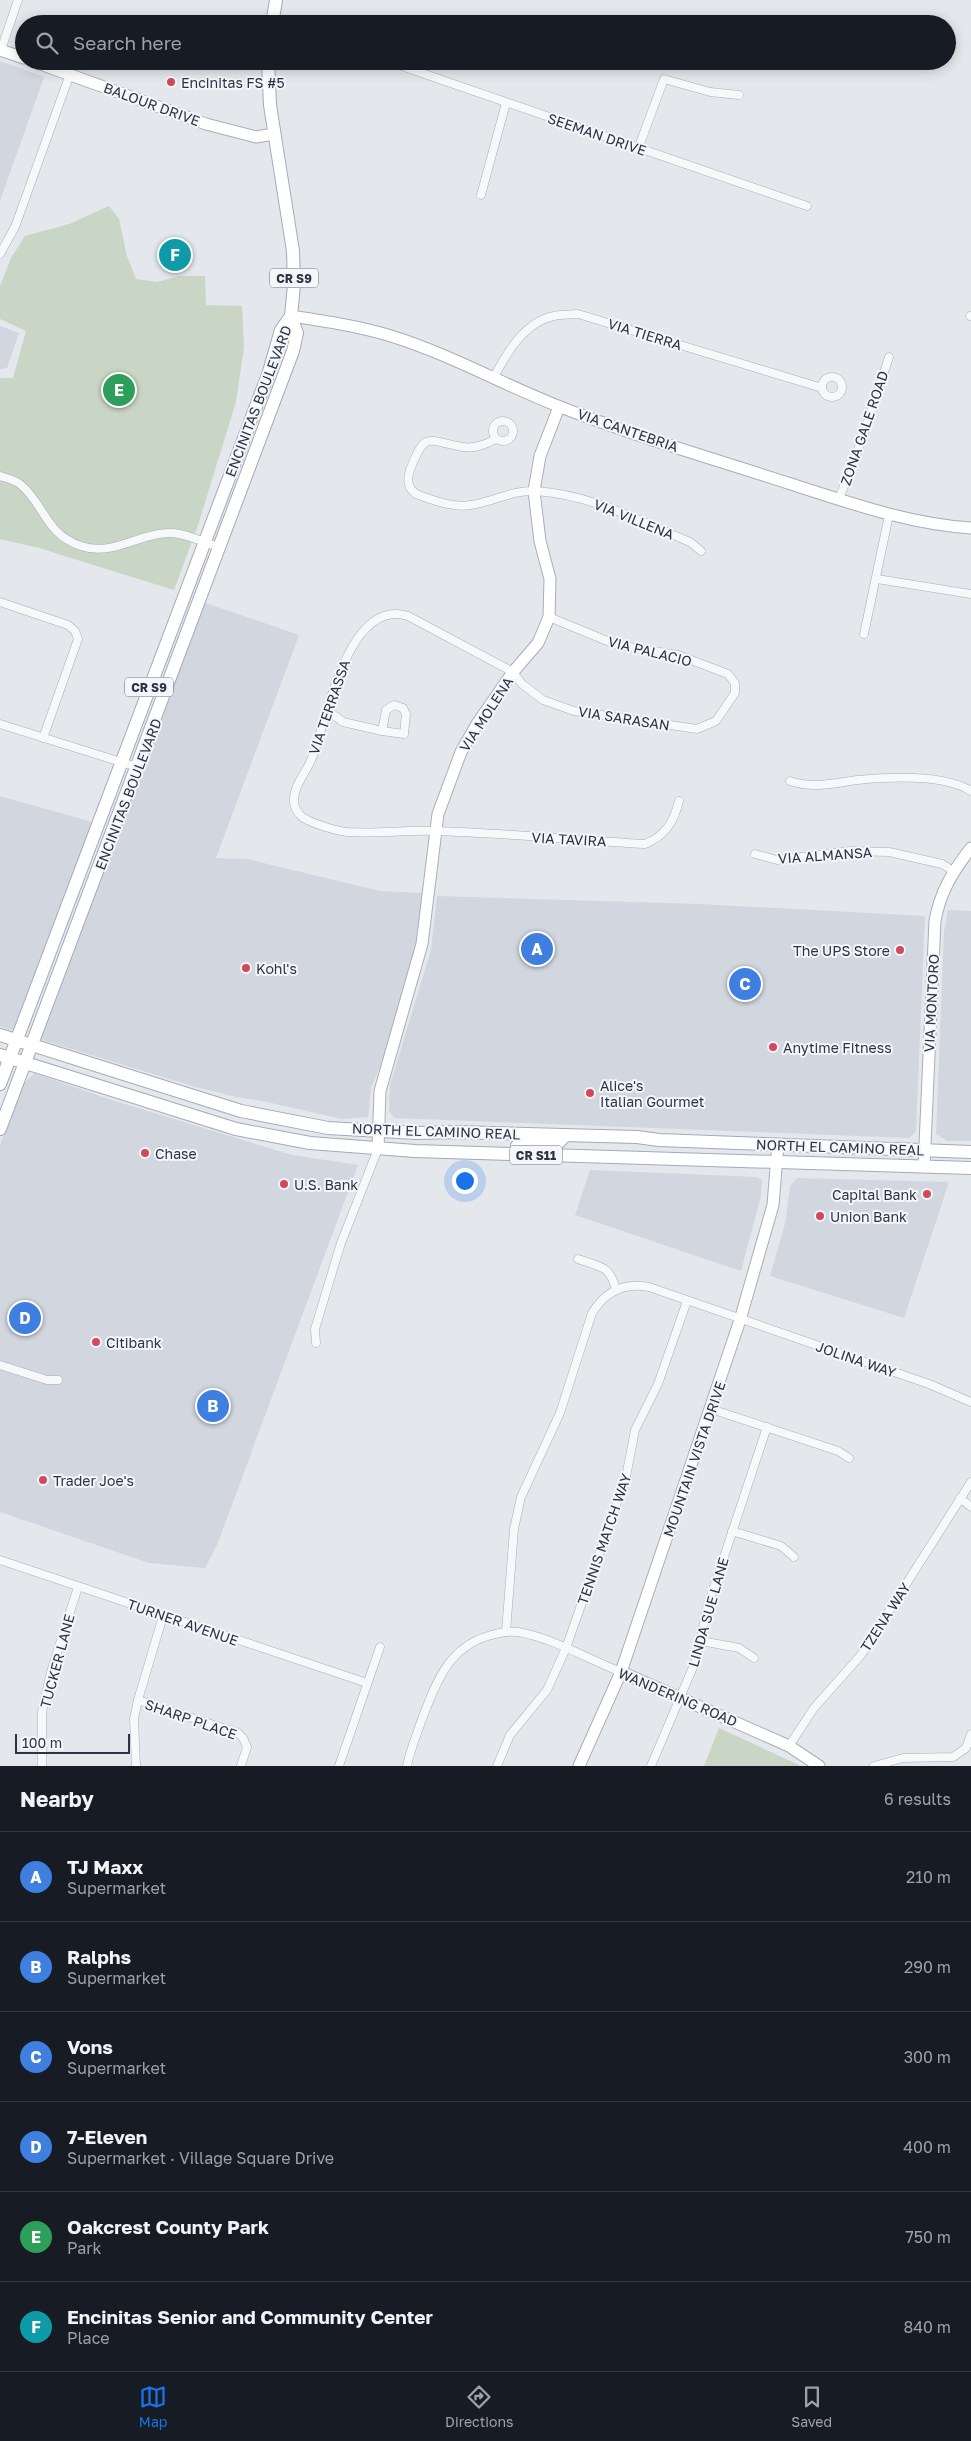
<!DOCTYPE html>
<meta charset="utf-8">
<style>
:root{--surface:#171b24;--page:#242831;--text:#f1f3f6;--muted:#9ea1a6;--line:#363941;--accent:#1a73e8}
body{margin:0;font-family:"Golos Text",sans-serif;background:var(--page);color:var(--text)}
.scale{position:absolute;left:15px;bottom:12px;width:115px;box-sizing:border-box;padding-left:5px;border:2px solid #2b3445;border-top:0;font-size:14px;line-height:18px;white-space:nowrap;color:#2b3445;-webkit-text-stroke:4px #f4f6f9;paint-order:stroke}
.you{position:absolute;left:464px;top:1180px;width:18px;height:18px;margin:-12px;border:4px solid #fff;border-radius:50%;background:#1a73e8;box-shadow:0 0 0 8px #1a73e833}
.badge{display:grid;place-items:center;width:32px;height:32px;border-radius:50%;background:var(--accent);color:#fff;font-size:16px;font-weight:700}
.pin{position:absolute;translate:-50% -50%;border:2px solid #fff;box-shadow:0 1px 5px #0006}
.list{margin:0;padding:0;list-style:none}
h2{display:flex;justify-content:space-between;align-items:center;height:65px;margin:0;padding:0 20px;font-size:21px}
h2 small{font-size:16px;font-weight:400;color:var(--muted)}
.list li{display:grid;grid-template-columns:32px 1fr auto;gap:15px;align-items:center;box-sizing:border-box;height:90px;padding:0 20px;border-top:1px solid var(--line)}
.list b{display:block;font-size:19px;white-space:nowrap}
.list p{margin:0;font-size:16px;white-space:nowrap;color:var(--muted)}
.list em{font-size:16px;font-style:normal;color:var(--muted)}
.icon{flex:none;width:28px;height:28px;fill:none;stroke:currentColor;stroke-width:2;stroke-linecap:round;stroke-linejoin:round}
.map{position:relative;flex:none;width:971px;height:1766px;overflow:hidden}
.search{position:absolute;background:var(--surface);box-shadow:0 2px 12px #0003;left:15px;right:15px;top:15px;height:55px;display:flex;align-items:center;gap:12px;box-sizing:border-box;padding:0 18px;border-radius:28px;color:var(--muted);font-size:19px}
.sheet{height:605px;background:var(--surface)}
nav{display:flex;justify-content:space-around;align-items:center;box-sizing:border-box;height:70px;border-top:1px solid var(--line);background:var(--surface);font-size:14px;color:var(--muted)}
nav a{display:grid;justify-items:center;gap:2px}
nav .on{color:var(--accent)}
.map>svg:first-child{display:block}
.built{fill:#d2d6de}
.green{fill:#c9d6c5}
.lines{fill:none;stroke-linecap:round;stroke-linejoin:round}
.street-casing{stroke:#a9aeb7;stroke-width:9}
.secondary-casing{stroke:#a9aeb7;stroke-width:13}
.primary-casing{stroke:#a3abb8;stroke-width:14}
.street{stroke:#f7f8fa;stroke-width:8}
.secondary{stroke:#fff;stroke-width:11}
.primary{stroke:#fff;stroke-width:12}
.poi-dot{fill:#d1495b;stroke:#f4f6f9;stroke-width:2}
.labels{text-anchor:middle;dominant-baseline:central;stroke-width:4;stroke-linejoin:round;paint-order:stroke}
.shield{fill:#f4f6f9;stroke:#676e7b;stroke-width:1}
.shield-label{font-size:12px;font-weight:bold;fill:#2b3445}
.poi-label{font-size:14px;fill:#2b3445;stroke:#f4f6f9;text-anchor:start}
.street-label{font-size:14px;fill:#2b3445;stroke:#f4f6f9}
</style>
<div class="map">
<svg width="971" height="1766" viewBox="0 0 971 1766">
<rect width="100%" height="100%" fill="#e4e7ec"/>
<g class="built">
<polygon points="0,61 44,77 0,201"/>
<polygon points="0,326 19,333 7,368 0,369"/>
<polygon points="203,602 299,635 216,858 247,859 380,891 425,893 417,953 390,1043 371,1088 368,1117 342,1119 267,1102 236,1097 192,1086 39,1039"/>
<polygon points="0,796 96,823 17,1032 0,1026"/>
<polygon points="437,896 700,904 925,916 916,1131 909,1138 394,1118 389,1111 390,1085 431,950"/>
<polygon points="948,910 971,911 971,1141 947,1141 936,1134 944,932"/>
<polygon points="34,1073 112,1100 292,1155 358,1165 217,1545 205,1568 149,1563 0,1512 0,1145 24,1084"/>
<polygon points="590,1170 756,1177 762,1180 761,1196 741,1271 575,1215"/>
<polygon points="797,1178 949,1182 904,1318 770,1276 785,1224 790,1186"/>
</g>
<g class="green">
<polygon points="109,206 119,219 127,256 136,279 157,282 179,276 205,276 206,305 242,306 244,347 236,402 198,525 174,590 39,548 0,539 0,378 13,378 26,331 0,319 0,286 11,258 25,236 69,224"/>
<polygon points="719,1728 801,1766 704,1766"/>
</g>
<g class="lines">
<g class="street-casing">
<g id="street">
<polyline points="1,50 18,0"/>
<polyline points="387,61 807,206"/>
<polyline points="638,149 664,79 710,92 739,95"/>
<polyline points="481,195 506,103"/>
<polyline points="0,254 15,227 70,74"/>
<polyline points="970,316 971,316"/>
<circle cx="832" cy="387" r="10"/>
<path d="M493,379C506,354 524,322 554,316C562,314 571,315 578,314L822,388"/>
<circle cx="503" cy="431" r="10"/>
<path d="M496,439C486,444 475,449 463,447C428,442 426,428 410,470C407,480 407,487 416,494C433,500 452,508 471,505C493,502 512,490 535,491C590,494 640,521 690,542L701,551"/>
<path d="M0,476C6,478 16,480 21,485C45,505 45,534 81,546C112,557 139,533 169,533C183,532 207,543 220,548"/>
<polyline points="839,499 864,434 889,357"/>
<polyline points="877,579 971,594"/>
<polyline points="0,602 68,625 75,631 78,639 43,738"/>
<path d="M549,617L617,645L678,655L728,674L735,683V693L716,721L697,729L574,711L543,700L522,684L513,672L408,616C347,597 327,721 312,758C307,771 294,785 294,799C293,805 297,812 301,816C309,823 337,831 347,832C376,834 405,830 434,831C504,833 575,840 645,844C665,836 674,822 679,801"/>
<polyline points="864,634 889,515"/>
<polygon points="394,705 403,708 406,714 404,734 382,731 386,710"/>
<polyline points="327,710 343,722 382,731"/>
<polyline points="0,724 137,767"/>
<path d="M790,781C814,789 834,783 858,780C889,777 944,774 971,791"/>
<polyline points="755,854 777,860 851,851 889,852 942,864 953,871"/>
<path d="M578,1259C600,1267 610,1265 616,1290"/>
<polyline points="316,1343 315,1329 341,1243 378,1149"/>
<polyline points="0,1365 47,1380 58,1380"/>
<polyline points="711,1409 838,1451 849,1458"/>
<polyline points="960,1498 971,1507"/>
<polyline points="732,1531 781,1546 794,1557"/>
<polyline points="0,1560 367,1683"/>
<path d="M506,1632L514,1529L521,1497L560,1413L592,1313C605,1292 624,1282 649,1287L929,1384L971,1402"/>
<polyline points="701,1641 739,1648 754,1658"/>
<polyline points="138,1700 238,1733 243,1738 247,1747 241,1766"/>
<polyline points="789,1746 814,1708 861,1655 971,1482"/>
<polyline points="42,1766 42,1712 51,1672 78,1587"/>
<polyline points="136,1766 134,1719 138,1700 163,1616"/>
<polyline points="339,1766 380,1647"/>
<path d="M407,1766C410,1750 417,1734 422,1719C436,1683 448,1648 488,1636C497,1633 508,1631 518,1632C553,1638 588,1659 621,1672"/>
<polyline points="497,1766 510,1735 547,1690 566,1648 626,1477 635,1430 658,1384 687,1301"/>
<polyline points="651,1766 696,1660 707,1608 767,1427"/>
<polyline points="874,1766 903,1758 953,1757 966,1748 971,1734"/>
</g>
</g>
<g class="secondary-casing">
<g id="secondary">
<polyline points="0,50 24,58"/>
<polyline points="32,61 206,124 256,137 274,134"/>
<path d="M291,316C324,321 358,326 391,336C449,354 502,384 558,406C634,436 714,459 791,484C850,503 909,524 971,528"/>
<polyline points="378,1149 380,1091 422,944 438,814 461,752 477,724 513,672 538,643 549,617 550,579 540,541 534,491 540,456 559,407"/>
<path d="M924,1167L935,921C940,892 953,871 971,848"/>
<polyline points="621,1672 789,1746 819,1766"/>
<polyline points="579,1766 621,1672 740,1320 773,1205 778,1144"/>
</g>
</g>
<g class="primary-casing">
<g id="primary">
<polyline points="272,24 276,0"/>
<polyline points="0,1035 241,1111 328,1128 416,1133 457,1132 637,1137 659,1140 971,1152"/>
<polyline points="0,1055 236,1129 310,1143 415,1151 971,1168"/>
<polyline points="0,1084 269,372 281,330 291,316"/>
<polyline points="0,1129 293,351 297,333 291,316 294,285 293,251 270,105 268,61"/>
<polyline points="517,1146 555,1146 566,1135"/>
</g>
</g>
<use href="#street" class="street"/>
<use href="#secondary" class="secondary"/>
<use href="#primary" class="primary"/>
</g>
<g class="poi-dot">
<circle cx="171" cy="82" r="5"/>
<circle cx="900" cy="950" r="5"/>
<circle cx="246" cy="968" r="5"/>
<circle cx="773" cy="1047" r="5"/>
<circle cx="590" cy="1093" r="5"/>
<circle cx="145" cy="1153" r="5"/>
<circle cx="284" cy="1184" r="5"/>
<circle cx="927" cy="1194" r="5"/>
<circle cx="820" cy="1216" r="5"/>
<circle cx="96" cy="1342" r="5"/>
<circle cx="43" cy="1480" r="5"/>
</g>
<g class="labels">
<g class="shield">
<rect x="270" y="268.5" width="48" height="19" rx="4"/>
<rect x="125" y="677.5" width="48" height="19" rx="4"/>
<rect x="510" y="1145.5" width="52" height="19" rx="4"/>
</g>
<g class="shield-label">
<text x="294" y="278">CR S9</text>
<text x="149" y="687">CR S9</text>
<text x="536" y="1155">CR S11</text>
</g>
<g class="poi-label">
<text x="181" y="82">Encinitas FS #5</text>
<text x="890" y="950" text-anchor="end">The UPS Store</text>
<text x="256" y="968">Kohl's</text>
<text x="783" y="1047">Anytime Fitness</text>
<text x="600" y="1085">Alice's<tspan x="600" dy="16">Italian Gourmet</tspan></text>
<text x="155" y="1153">Chase</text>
<text x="294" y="1184">U.S. Bank</text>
<text x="917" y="1194" text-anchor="end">Capital Bank</text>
<text x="830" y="1216">Union Bank</text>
<text x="106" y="1342">Citibank</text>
<text x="53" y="1480">Trader Joe's</text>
</g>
<g class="street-label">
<text transform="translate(152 104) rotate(20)">BALOUR DRIVE</text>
<text transform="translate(597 134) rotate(19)">SEEMAN DRIVE</text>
<text transform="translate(645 334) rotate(17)">VIA TIERRA</text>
<text transform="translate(258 401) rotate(-69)">ENCINITAS BOULEVARD</text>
<text transform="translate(864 428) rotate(-71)">ZONA GALE ROAD</text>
<text transform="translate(628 430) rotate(19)">VIA CANTEBRIA</text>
<text transform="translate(634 519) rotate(22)">VIA VILLENA</text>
<text transform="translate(650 651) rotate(14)">VIA PALACIO</text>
<text transform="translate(329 707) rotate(-71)">VIA TERRASSA</text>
<text transform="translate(486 714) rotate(-57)">VIA MOLENA</text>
<text transform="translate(624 718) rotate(9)">VIA SARASAN</text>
<text transform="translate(128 794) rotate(-69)">ENCINITAS BOULEVARD</text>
<text transform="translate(569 839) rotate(3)">VIA TAVIRA</text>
<text transform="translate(825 855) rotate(-4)">VIA ALMANSA</text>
<text transform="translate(931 1003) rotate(-87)">VIA MONTORO</text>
<text transform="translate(436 1131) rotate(2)">NORTH EL CAMINO REAL</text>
<text transform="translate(840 1147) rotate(2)">NORTH EL CAMINO REAL</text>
<text transform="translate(856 1359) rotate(19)">JOLINA WAY</text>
<text transform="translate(694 1459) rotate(-71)">MOUNTAIN VISTA DRIVE</text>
<text transform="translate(604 1539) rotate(-71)">TENNIS MATCH WAY</text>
<text transform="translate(708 1612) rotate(-74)">LINDA SUE LANE</text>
<text transform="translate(885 1617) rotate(-57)">TZENA WAY</text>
<text transform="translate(183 1622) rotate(19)">TURNER AVENUE</text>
<text transform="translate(57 1661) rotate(-75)">TUCKER LANE</text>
<text transform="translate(678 1697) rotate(23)">WANDERING ROAD</text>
<text transform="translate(191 1719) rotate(19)">SHARP PLACE</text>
</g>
</g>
</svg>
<div class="scale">100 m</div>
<div class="you"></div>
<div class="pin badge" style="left:537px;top:949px;background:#3f7fe0">A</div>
<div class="pin badge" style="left:213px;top:1406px;background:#3f7fe0">B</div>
<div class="pin badge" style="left:745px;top:984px;background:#3f7fe0">C</div>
<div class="pin badge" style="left:25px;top:1318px;background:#3f7fe0">D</div>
<div class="pin badge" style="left:119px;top:390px;background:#2e9e5b">E</div>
<div class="pin badge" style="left:175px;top:255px;background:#0f9aa8">F</div>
<div class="search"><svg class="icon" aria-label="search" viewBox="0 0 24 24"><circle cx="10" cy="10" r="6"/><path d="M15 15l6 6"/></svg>Search here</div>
</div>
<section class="sheet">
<h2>Nearby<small>6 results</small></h2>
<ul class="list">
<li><span class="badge" style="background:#3f7fe0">A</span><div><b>TJ Maxx</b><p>Supermarket</p></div><em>210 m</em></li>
<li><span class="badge" style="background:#3f7fe0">B</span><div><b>Ralphs</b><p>Supermarket</p></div><em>290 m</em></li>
<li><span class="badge" style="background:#3f7fe0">C</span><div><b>Vons</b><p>Supermarket</p></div><em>300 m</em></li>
<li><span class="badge" style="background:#3f7fe0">D</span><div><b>7-Eleven</b><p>Supermarket · Village Square Drive</p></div><em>400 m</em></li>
<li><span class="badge" style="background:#2e9e5b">E</span><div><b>Oakcrest County Park</b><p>Park</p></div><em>750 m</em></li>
<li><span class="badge" style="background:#0f9aa8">F</span><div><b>Encinitas Senior and Community Center</b><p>Place</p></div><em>840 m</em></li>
</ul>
</section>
<nav>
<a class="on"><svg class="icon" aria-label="map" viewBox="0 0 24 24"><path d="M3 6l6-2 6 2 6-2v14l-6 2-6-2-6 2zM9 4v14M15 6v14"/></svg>Map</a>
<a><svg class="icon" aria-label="directions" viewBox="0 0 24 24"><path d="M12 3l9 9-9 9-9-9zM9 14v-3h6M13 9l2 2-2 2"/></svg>Directions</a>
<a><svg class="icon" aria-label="saved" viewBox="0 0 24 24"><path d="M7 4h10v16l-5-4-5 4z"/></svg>Saved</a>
</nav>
